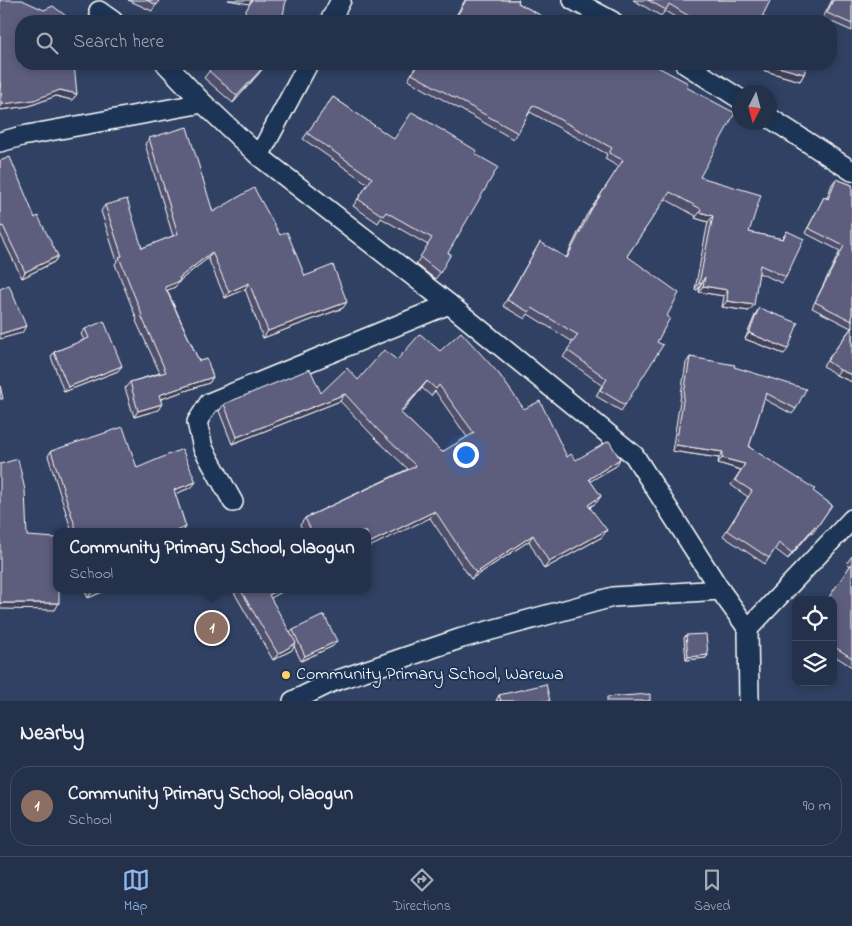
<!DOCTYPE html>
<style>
:root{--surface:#24314a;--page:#2c3951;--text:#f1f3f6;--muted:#a3a9b5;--line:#414c62;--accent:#90b9f0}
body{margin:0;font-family:"Indie Flower",sans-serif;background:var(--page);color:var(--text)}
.controls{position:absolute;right:15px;bottom:15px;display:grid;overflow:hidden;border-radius:10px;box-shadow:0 2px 8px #0003}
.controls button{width:45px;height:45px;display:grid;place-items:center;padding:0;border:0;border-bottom:1px solid var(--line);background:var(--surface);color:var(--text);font:25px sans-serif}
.compass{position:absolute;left:732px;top:85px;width:45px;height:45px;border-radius:50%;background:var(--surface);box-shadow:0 2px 8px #0003;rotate:186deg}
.you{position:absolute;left:465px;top:454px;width:18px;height:18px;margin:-12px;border:4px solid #fff;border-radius:50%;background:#1a73e8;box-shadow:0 0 0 8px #1a73e833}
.badge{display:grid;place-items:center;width:32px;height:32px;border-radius:50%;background:var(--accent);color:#fff;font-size:16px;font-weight:700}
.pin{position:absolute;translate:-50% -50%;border:2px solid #fff;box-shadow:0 1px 5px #0006}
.popup{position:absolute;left:53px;top:528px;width:318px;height:65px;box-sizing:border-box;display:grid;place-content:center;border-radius:10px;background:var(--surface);filter:drop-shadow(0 1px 4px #0005);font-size:16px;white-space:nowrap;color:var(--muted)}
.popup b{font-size:19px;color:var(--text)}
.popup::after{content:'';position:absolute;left:50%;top:100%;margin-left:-10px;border:10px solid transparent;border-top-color:var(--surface)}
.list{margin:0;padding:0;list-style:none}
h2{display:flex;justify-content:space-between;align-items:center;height:65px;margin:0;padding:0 20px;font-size:21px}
h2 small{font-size:16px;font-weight:400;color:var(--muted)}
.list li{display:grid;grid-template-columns:32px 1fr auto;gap:15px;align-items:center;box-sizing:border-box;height:80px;margin:0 10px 10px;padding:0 10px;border:1px solid var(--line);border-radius:20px}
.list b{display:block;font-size:19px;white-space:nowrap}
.list p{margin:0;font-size:16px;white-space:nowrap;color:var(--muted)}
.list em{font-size:16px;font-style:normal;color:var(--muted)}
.icon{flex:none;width:28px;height:28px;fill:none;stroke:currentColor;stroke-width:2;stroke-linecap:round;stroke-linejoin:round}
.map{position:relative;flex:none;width:852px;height:701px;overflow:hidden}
.search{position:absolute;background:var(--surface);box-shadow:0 2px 8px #0003;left:15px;right:15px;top:15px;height:55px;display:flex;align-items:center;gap:12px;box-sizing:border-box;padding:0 18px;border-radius:20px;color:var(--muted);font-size:19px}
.sheet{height:155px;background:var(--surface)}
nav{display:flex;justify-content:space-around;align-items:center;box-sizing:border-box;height:70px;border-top:1px solid var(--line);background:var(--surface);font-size:14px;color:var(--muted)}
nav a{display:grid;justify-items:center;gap:2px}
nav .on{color:var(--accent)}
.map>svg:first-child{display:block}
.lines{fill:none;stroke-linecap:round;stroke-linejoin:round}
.street-casing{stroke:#fff;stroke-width:22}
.street{stroke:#1d3557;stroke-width:19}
.wall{fill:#50506c;stroke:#fff;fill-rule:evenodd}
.shaded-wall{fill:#414158;stroke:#fff}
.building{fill:#5d5d7e;stroke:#fff;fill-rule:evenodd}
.poi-dot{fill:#ffd166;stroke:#1d3557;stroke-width:2}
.labels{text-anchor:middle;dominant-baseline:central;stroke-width:4;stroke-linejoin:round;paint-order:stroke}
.poi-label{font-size:18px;fill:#fff;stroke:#1d3557;text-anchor:start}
</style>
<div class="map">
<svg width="852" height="701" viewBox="0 0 852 701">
<rect width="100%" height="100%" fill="#304163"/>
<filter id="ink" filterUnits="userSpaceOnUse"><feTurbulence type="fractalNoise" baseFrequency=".02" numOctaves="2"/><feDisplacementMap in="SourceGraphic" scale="10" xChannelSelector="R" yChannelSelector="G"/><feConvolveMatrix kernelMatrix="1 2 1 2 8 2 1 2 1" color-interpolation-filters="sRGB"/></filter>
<g filter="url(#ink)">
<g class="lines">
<g class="street-casing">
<g id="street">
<polyline points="573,0 612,21"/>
<polyline points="99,11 113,21"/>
<polyline points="330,21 341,0"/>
<polyline points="166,64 203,103 259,156 449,304 634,455 720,590 748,629"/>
<polyline points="685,64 740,99"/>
<polyline points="770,118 852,171"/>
<polyline points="0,142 22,136 203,103"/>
<polyline points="259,156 308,64"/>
<polyline points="233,502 203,448 197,422 209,403 449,304"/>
<polyline points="293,701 332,682 462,638 613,597 720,590"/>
<polyline points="749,701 748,629 852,519"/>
</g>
</g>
<use href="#street" class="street"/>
</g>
<g class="wall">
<polygon points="0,0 77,94 72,100 56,96 29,106 0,110"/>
<polygon points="128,0 159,0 152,11"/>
<polygon points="465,0 519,0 518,3 551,21 453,21"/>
<polygon points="633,0 767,0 762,17 777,21 682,21 665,11 661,16"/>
<polygon points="832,0 852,0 852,31 823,18"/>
<polygon points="203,64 267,64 233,103 204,78 210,70"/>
<polygon points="417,64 641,64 643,65 644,64 652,64 686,87 700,177 749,232 782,239 787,231 786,277 782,283 759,273 749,311 722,307 724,296 699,292 700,285 697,290 695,289 708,222 695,218 696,216 665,199 627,256 667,316 657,342 625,405 621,411 596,396 602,385 563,357 573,342 528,314 525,319 503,306 536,249 540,242 566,258 586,216 619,167 605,159 607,154 530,112 513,139 408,80"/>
<polygon points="764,64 807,64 804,74 800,81 762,70"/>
<polygon points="333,97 393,139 475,154 448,253 440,273 435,279 416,264 428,245 381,218 378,223 353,206 368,184 303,139"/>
<polygon points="149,138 213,212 305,276 343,308 263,338 245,289 225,298 208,258 179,281 175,287 167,290 199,361 213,377 209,383 161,399 158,410 134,417 125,388 130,382 160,373 136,321 137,320 115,264 117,261 101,211 105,205 142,248 173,236 145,144"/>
<polygon points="0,161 35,218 58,256 54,262 22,278 0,233"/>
<polygon points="836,179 852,185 852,382 836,375 823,366 851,328 812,308 840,251 805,233 821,203 824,197 827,198 832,184"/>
<polygon points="759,308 784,354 745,339 756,313"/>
<polygon points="85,329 118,371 64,392 51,357 54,352 84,340 81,334"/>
<path d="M440,351L524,409L567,457L576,460L616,466L590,481L601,496L596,503L590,507L602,537L544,569L529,541L471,579L430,518L367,532H304L300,525L305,518L408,469L375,438L340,401L232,444L219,411L224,404L321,393L358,380L397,360ZM422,388L431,396L435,391L467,437L442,452L401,413Z"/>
<polygon points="690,357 734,367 796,409 792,414 764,399 749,447 832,505 813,533 811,532 788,559 775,549 765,564 723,536 748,497 731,485 741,470 718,463 719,458 672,451 686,363"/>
<polygon points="51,451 137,468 192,487 175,494 186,527 183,532 72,532 48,456"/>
<polygon points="852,556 852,667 833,655 833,600 850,566 847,563"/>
<polygon points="84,589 109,589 88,598"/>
<polygon points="232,589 287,589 270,598 290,633 293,630 333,646 301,661 294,646 292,650 273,660"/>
<polygon points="686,635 708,655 706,658 686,660 684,638"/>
<polygon points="499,695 550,701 496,701"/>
</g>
<g class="shaded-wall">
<polygon points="228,0 252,0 249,4"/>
<polygon points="266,64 267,64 233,103 237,96"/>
<polygon points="767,64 804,74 800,81 762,70"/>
<polygon points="60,90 77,94 72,100 56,96 29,106 0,110 0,108 3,104"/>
<polygon points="700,212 713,216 708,222 695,218"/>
<polygon points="212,252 208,258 179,281 180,281 175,287 161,293 165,287 179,278"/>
<polygon points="58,256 54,262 22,278 25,272"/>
<polygon points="249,283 245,289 225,298 229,292"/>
<polygon points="699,283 701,284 697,290 695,289"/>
<polygon points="703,286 728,290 724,296 699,292"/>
<polygon points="727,301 754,305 749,311 722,307"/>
<polygon points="347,302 343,308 263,338 268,331"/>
<polygon points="26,326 22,333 0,339 0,334"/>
<polygon points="749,333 788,349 784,354 745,339"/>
<polygon points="122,366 118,371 64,392 68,387"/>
<polygon points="840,370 852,375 852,382 836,375"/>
<polygon points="213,377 209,383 155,401 159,395"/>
<polygon points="427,381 422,388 396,419 400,412"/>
<polygon points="345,394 340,401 232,444 237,437"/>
<polygon points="162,404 158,410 134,417 138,411"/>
<polygon points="676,445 723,452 719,458 672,451"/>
<polygon points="722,458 745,464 741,470 718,463"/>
<polygon points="620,459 616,466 584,485 589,479"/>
<polygon points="196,482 192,487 170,496 174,490"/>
<polygon points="601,496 596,503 583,511 588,505"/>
<polygon points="435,511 430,518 367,548 367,544"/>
<polygon points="815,526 811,532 788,559 792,553"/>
<polygon points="186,527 183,532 173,532"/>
<polygon points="607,530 602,537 544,569 549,562"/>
<polygon points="533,535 529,541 471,579 476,573"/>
<polygon points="100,589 109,589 88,598 92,592"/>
<polygon points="280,589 287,589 264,602 269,595"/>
<polygon points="0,603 59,603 55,610 0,609"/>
<polygon points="337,641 333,646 301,661 305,656"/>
<polygon points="296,643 292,650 273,660 278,654"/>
<polygon points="708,655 706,658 686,660 688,657"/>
</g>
<g class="building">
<polygon points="0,0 22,0 44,10 53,6 70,19 70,21 21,21 21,64 74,64 77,94 60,90 34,100 3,104 0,81"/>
<polygon points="146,0 159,0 157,5"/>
<polygon points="252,0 286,0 282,21 240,21"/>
<polygon points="466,0 519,0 518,3 551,21 454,21"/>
<polygon points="648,0 767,0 770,1 762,17 777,21 697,21 669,4 666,10"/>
<polygon points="833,0 852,0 852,24 827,13"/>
<polygon points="201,15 209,21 196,21"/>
<polygon points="215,64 266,64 237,96 209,71"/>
<polygon points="418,64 641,64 644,65 645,64 652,64 688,83 686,87 735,113 700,177 761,195 749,232 783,239 787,231 804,239 786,277 760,265 754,305 727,301 728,290 703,286 705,277 701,284 699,283 713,216 700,212 701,209 670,192 627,256 679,293 667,316 670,318 657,342 663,345 625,405 600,390 607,379 567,350 578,335 532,308 529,312 507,300 540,242 567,258 591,210 623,160 609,153 612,148 533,105 518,133 412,74"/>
<polygon points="767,64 807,64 804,74"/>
<polygon points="333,97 394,139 412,112 477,151 475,154 498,167 448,253 451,254 440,273 420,257 432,238 386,212 383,216 358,199 372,178 307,133"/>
<polygon points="187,127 213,212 254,188 280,235 287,232 305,276 333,265 347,302 268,331 249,283 229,292 212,252 179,278 180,281 165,287 199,361 207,359 213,377 159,395 162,404 138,411 130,382 166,372 141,315 142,315 119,257 122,256 105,205 127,199 142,248 178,234 149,138"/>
<polygon points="10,157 35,218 38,216 58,256 25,272 3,226 0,227 0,161"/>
<polygon points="836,179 852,185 852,321 815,302 844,246 808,228 824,197 828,199"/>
<polygon points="9,285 26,326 0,334 0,289"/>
<polygon points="759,308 798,323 788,349 749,333"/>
<polygon points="104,321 122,366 68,387 54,352 89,338 85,329"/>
<polygon points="852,327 852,375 840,370 827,361"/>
<path d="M461,332L499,374L524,409L540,401L567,457L571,454L576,460L609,441L620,459L589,479L601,496L588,505L607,530L549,562L533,535L476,573L435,511L367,544V532H312L305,518L416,466L379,431L345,394L237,437L224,404L310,369L321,393L347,368L358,380L384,350L397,360L420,334L440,351ZM427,381L436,389L439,385L474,433L442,452L400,412Z"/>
<polygon points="690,357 735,365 734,367 806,389 796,409 766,393 749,447 815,489 813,491 832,505 817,527 815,526 792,553 779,543 769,558 727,530 752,491 735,480 745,464 722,458 723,452 676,445"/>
<polygon points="0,385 3,399 0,399"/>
<polygon points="123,427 137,468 182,449 196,482 174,490 186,527 173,532 77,532 51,451"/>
<polygon points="18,459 25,490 27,536 57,538 57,589 59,589 59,603 0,603 0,464"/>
<polygon points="852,563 852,658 833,646 833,600 827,600"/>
<polygon points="90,589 100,589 92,592"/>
<polygon points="240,589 280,589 269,595 296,643 278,654"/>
<polygon points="324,615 337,641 305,656 293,630"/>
<polygon points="706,634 708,655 688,657 686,635"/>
<polygon points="546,684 550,701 501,701 499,695"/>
<polygon points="650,694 650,701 607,701 607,697"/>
</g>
</g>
<circle class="poi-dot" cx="286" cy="675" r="5"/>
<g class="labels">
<g class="poi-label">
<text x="296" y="675">Community Primary School, Warewa</text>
</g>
</g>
</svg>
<div class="controls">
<button><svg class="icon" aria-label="locate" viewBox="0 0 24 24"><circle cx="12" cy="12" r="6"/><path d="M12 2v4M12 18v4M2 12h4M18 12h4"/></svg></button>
<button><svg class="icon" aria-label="layers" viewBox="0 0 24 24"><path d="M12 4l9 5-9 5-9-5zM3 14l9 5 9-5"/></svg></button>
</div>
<svg class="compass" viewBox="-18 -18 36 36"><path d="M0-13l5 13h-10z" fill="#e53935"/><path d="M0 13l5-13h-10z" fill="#a3a9b5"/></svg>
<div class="you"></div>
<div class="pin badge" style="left:212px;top:628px;background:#8d6e63">1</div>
<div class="popup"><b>Community Primary School, Olaogun</b>School</div>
<div class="search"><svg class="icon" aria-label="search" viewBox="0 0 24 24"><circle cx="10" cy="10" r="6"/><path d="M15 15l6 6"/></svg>Search here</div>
</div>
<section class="sheet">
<h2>Nearby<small></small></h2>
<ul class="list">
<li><span class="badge" style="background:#8d6e63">1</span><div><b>Community Primary School, Olaogun</b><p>School</p></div><em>90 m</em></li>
</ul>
</section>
<nav>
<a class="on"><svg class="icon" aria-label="map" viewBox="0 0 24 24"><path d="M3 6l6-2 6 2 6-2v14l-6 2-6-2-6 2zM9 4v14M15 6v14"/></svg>Map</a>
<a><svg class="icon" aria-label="directions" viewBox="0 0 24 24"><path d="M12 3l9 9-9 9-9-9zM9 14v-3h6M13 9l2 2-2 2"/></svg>Directions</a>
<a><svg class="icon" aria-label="saved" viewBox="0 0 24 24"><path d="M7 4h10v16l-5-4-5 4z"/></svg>Saved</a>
</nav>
